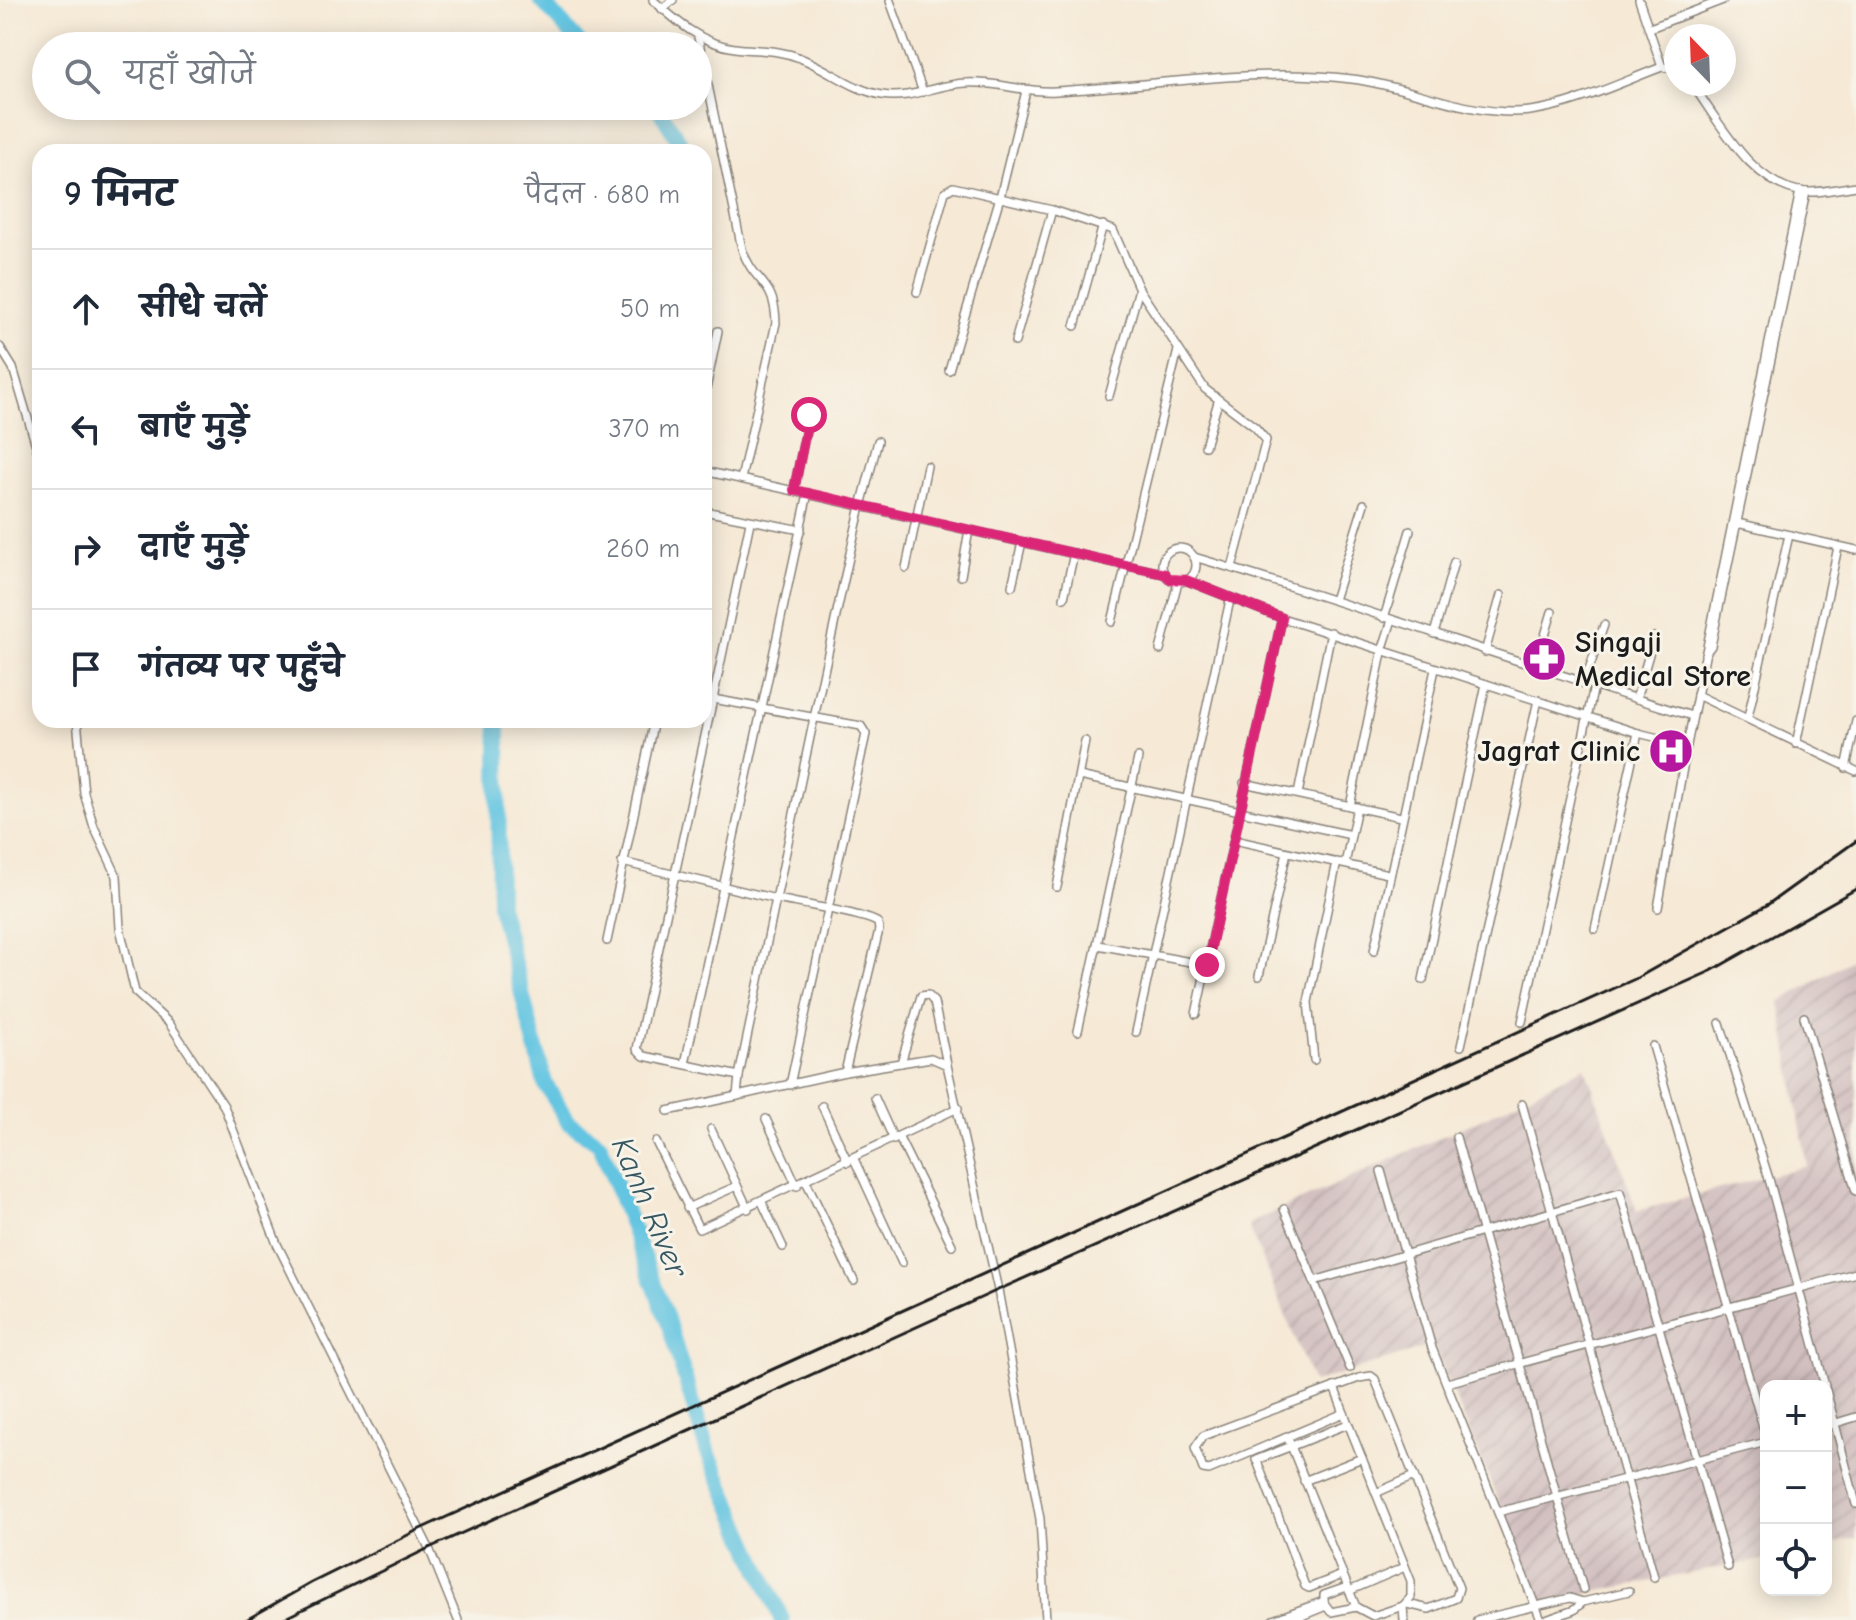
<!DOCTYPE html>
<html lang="hi">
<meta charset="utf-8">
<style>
:root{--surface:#fff;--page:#f6f6f7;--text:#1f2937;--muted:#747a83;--line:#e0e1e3}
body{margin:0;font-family:"Comic Neue","Playpen Sans Deva",sans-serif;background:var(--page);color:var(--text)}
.controls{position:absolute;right:24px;bottom:24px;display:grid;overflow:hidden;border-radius:16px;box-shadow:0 4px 20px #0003}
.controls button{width:72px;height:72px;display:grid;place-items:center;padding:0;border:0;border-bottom:2px solid var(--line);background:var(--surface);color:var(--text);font:40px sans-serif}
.compass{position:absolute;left:1664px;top:24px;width:72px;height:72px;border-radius:50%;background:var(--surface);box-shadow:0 4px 20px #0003;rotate:337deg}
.stop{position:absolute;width:24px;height:24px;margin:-18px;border:6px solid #db2777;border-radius:50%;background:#fff}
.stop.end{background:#db2777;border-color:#fff;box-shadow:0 2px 8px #0008}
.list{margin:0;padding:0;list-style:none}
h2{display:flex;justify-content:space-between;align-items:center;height:104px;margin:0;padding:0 32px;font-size:34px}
h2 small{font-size:26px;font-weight:400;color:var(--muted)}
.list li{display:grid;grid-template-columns:52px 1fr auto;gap:24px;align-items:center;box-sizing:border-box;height:120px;padding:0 32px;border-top:2px solid var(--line)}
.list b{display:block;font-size:30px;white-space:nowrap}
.list em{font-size:26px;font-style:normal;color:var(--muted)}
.icon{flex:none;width:44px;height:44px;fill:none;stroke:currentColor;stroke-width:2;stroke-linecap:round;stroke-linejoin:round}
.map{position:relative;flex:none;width:1856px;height:1620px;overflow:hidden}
.search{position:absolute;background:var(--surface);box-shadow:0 4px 20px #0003;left:32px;top:32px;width:680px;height:88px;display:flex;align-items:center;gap:20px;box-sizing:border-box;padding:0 28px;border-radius:44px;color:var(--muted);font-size:30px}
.panel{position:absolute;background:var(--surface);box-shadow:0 4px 20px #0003;left:32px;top:144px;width:680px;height:584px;border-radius:24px}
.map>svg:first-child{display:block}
.industrial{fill:url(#industrial-furrows)}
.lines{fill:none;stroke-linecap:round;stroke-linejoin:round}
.river{stroke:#63c5e1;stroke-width:16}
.minor-casing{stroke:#898279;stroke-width:10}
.minor{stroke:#fff;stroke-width:7}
.rail{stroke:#1c1c1c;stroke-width:3}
.route{stroke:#db2777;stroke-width:10}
.labels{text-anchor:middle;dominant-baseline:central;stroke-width:6;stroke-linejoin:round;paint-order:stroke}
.poi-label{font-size:30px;font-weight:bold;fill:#1c1c1c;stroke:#f7f3e8;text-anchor:start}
.water-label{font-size:32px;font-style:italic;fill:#355761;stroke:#f7f3e8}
</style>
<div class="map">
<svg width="1856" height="1620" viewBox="0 0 1856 1620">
<defs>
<pattern id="industrial-furrows" width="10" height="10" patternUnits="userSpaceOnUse" patternTransform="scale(2)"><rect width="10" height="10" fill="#d2bfc0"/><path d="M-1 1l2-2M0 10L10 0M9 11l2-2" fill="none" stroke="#b4a4a4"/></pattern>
</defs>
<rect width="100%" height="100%" fill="#f7f3e8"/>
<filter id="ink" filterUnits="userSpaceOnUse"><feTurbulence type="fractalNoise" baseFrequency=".0125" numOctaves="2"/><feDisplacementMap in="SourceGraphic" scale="16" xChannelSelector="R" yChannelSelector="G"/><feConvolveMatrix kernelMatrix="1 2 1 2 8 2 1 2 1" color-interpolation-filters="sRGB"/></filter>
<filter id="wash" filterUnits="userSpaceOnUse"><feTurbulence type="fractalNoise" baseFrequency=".006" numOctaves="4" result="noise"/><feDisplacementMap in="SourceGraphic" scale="32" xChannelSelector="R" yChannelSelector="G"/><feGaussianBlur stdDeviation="1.8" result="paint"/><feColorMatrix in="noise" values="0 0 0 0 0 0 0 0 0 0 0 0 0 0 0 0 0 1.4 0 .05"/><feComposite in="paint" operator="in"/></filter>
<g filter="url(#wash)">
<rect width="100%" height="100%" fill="#f6e9d6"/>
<polygon class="industrial" points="1856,957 1856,1538 1826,1545 1826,1386 1766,1386 1766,1559 1541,1602 1433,1345 1313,1383 1248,1224 1479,1120 1585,1067 1637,1211 1807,1166 1780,1002"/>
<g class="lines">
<g class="river">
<polyline points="541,0 582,46"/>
<polyline points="657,106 686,152"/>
<polyline points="498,720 499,905 545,1083 568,1122 600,1144 667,1319 707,1450 782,1620"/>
</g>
</g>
</g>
<g filter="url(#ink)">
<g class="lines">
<g class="minor-casing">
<g id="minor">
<path d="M653,0C676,21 702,44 735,48C757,51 779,49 800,58C829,69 852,90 882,95C911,100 937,84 966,83C996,81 1025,93 1056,91C1155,86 1252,67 1352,79C1411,86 1469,118 1530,111C1575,105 1619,83 1662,67L1676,69"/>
<polyline points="1639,0 1662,67"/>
<polyline points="890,1 923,92"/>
<polyline points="662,9 673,0"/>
<polyline points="1650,28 1723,0"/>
<path d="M698,37L742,249C754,285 775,279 776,323L741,479"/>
<path d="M1692,84C1720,123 1753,188 1806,192C1822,193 1840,188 1856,186"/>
<polyline points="917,292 945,192 953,187 1052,210 1113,230 1139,289 1205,389 1255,427 1266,440 1232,568"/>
<polyline points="1075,326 1103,225"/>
<polyline points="1015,342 1052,210"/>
<polyline points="0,347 13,368 40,459"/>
<polyline points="949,370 1000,197 1026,91"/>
<polyline points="1109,396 1139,289"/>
<polyline points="704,399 718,331"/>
<polyline points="1205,446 1218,402"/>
<polyline points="704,471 861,506 878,441"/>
<polyline points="704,484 707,471"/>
<polyline points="794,490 809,415"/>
<polyline points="704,511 801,530"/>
<polyline points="1737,523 1856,550"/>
<circle cx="1179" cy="565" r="17"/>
<path d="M1194,557C1361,606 1525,666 1692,716"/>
<polyline points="906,568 927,466"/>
<polyline points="961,576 969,530"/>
<polyline points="1186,580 1282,618 1638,733 1687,745 1800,191"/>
<polyline points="1012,586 1022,542"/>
<polyline points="1064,598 1074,553"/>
<polyline points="1334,600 1364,504"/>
<polyline points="1384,618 1410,531"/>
<polyline points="1112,622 1178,350"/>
<polyline points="1434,634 1454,562"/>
<polyline points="1160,650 1178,582"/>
<polyline points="1485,652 1501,595"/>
<polyline points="1705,654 1711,646 1806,192"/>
<polyline points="1535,669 1552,612"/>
<polyline points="1584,684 1604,625"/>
<polyline points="1697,695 1856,771"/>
<polyline points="704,697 713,699 750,522"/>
<polyline points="1636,699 1654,637"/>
<polyline points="1748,717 1789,535"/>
<polyline points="77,720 84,793 94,827 117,876 120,928 135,992 169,1023 224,1106 277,1244 429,1548 458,1620"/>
<polyline points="1796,744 1838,547"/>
<polyline points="1846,768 1856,721"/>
<polyline points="1079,776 1351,835"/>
<polyline points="1244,783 1401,817"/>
<polyline points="1298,794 1331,632"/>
<polyline points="1350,806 1383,648 1392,620"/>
<polyline points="1234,840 1388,874"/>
<polyline points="622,862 776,899 739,1076"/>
<polyline points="1345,864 1357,807"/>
<polyline points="1057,887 1085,741"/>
<polyline points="1658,908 1687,745"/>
<polyline points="1595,929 1638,733"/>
<polyline points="607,941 654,720"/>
<polyline points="1098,945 1207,965"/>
<polyline points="1374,951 1435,669"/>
<polyline points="1259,976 1287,852"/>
<polyline points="1423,980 1486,684"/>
<polyline points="1196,1014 1282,618"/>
<polyline points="1804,1017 1856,1191"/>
<polyline points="1522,1022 1594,686"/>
<polyline points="1720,1023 1769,1179 1825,1386"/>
<polyline points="1078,1031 1138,758"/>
<polyline points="1136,1032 1230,600"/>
<polyline points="1461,1046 1538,700"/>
<polyline points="1653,1046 1766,1437"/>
<polyline points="1314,1060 1308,1002 1337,862"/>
<polyline points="901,1063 921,996 928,995 934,1002 947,1064"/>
<polyline points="685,1064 808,493"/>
<polyline points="845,1072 931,1058 947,1065 998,1290 1040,1519 1046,1620"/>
<path d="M790,1085L866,734L861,726L713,699L637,1049L644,1056L739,1076L737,1096L845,1072L879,930L878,923C867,914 795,903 776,899C804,768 830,636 861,506L1165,574"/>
<polyline points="875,1098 894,1140"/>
<polyline points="1522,1104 1654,1577"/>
<polyline points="822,1106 848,1162"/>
<polyline points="668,1111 737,1096"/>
<polyline points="766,1119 797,1186"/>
<polyline points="711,1129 748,1209"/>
<polyline points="1456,1137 1583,1589"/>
<polyline points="899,1138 952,1245"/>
<polyline points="656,1142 699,1229 958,1108"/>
<polyline points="854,1159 902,1263"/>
<polyline points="1381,1171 1432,1348 1541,1620"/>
<polyline points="806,1181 854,1281"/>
<polyline points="762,1202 783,1247"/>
<polyline points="687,1208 737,1186"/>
<polyline points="1284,1209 1350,1368"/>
<polyline points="1314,1281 1620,1192 1728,1567"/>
<polyline points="1447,1383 1856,1273"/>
<polyline points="1334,1387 1344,1413"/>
<polyline points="1826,1390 1856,1504"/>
<polyline points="1826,1426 1856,1417"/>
<polyline points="1287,1436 1356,1607 1373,1616 1403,1606 1411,1597 1411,1581 1344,1413 1209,1470 1203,1469 1195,1448 1203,1436 1359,1378 1371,1376 1375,1379 1459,1588 1456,1598 1429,1609 1407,1604"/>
<polyline points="1256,1460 1348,1424"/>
<polyline points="1257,1461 1305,1586 1309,1588 1342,1575"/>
<polyline points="1304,1481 1362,1458"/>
<polyline points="1376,1493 1414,1476"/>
<polyline points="1498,1512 1766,1442"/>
<polyline points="1347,1587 1324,1595 1324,1603 1331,1612 1356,1607"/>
<polyline points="1349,1591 1405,1567"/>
<polyline points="1403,1606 1404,1620"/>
<polyline points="1273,1620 1324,1601"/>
<polyline points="1292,1620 1326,1606"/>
<polyline points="1477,1620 1570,1598 1583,1602"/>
<polyline points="1546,1620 1574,1610 1583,1602 1629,1591"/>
</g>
</g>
<use href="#minor" class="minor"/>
<g class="rail">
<polyline points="246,1620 311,1583 420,1529 1637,978 1767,905 1856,841"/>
<polyline points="281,1620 429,1548 998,1290 1711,971 1856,889"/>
</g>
</g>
</g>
<g class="lines" filter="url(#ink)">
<polyline class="route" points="809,415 794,490 1165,574 1170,579 1186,580 1282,618 1207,965"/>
</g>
<defs>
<g id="pharmacy-disc" transform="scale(2.3)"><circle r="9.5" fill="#b5179e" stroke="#f7f3e8"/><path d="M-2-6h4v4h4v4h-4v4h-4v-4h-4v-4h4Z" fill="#fff"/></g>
<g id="hospital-disc" transform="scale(2.3)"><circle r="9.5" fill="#b5179e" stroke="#f7f3e8"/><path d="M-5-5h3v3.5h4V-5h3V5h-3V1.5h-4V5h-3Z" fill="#fff"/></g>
</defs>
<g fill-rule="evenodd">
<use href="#pharmacy-disc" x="1544" y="659"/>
<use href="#hospital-disc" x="1671" y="751"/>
</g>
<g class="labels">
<g class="poi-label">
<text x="1575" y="642">Singaji<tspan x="1575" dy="34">Medical Store</tspan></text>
<text x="1640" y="751" text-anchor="end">Jagrat Clinic</text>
</g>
<g class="water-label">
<text transform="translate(650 1207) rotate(67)">Kanh River</text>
</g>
</g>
</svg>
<div class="controls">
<button>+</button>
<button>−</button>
<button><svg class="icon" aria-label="locate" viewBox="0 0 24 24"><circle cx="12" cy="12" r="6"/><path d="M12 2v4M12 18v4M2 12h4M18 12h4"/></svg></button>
</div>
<svg class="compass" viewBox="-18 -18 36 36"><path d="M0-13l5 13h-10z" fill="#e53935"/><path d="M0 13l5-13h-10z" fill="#747a83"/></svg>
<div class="stop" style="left:809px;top:415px"></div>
<div class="stop end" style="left:1207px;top:965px"></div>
<div class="search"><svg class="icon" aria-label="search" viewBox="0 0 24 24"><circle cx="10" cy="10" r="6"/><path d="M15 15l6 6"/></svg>यहाँ खोजें</div>
<section class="panel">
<h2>9 मिनट<small>पैदल · 680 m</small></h2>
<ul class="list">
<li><svg class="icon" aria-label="ahead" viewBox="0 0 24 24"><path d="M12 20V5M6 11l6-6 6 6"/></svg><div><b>सीधे चलें</b></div><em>50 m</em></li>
<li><svg class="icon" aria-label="left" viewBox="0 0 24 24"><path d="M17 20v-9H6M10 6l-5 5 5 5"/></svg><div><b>बाएँ मुड़ें</b></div><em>370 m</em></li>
<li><svg class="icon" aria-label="right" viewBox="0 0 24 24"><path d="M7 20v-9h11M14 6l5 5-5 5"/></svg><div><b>दाएँ मुड़ें</b></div><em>260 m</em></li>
<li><svg class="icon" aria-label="arrive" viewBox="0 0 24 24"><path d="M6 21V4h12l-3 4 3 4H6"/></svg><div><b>गंतव्य पर पहुँचे</b></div></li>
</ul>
</section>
</div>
